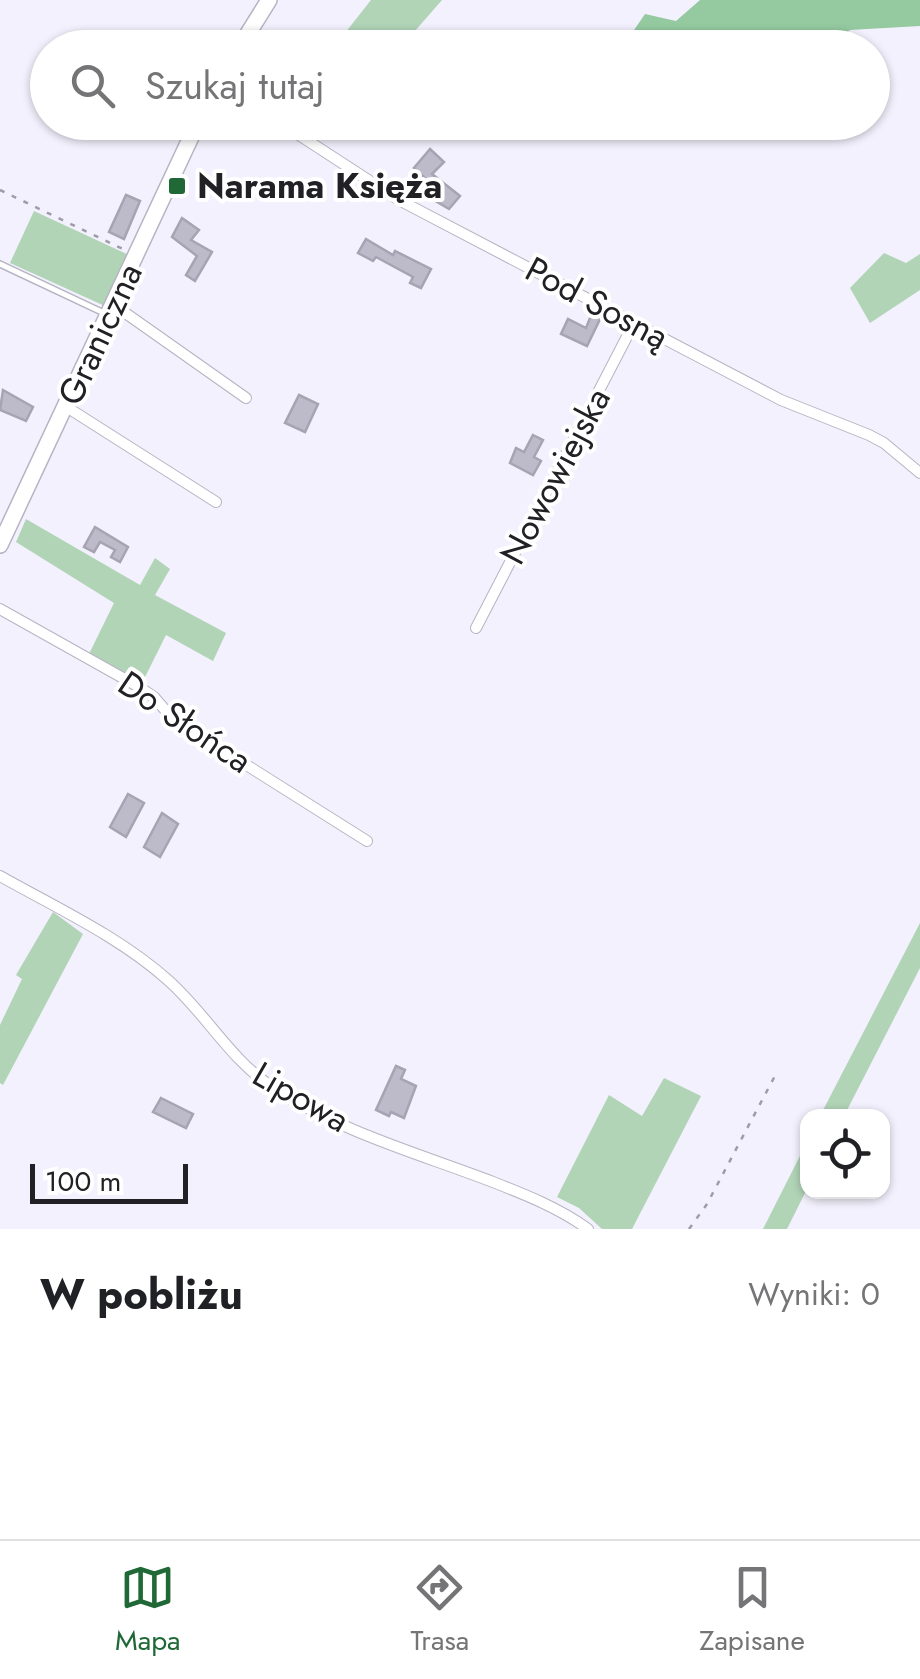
<!DOCTYPE html>
<html lang="pl">
<meta charset="utf-8">
<style>
:root{--surface:#fff;--page:#f2f2f2;--text:#202124;--muted:#757577;--line:#e0e0e0;--accent:#206937}
body{margin:0;font-family:Jost,sans-serif;background:var(--page);color:var(--text)}
.controls{position:absolute;right:30px;bottom:30px;display:grid;overflow:hidden;border-radius:20px;box-shadow:0 2px 8px #0004}
.controls button{width:90px;height:90px;display:grid;place-items:center;padding:0;border:0;border-bottom:2px solid var(--line);background:var(--surface);color:var(--text);font:50px sans-serif}
.scale{position:absolute;left:30px;bottom:25px;width:158px;box-sizing:border-box;padding-left:10px;border:5px solid #212025;border-top:0;font-size:28px;line-height:35px;white-space:nowrap;color:#212025;-webkit-text-stroke:8px #fff;paint-order:stroke}
.list{margin:0;padding:0;list-style:none}
h2{display:flex;justify-content:space-between;align-items:center;height:130px;margin:0;padding:0 40px;font-size:42px}
h2 small{font-size:32px;font-weight:400;color:var(--muted)}
.icon{flex:none;width:55px;height:55px;fill:none;stroke:currentColor;stroke-width:2;stroke-linecap:round;stroke-linejoin:round}
.map{position:relative;flex:none;width:920px;height:1229px;overflow:hidden}
.search{position:absolute;background:var(--surface);box-shadow:0 2px 8px #0004;left:30px;right:30px;top:30px;height:110px;display:flex;align-items:center;gap:25px;box-sizing:border-box;padding:0 35px;border-radius:55px;color:var(--muted);font-size:38px}
.sheet{height:310px;background:var(--surface)}
nav{display:flex;justify-content:space-around;align-items:center;box-sizing:border-box;height:140px;border-top:2px solid var(--line);background:var(--surface);font-size:28px;color:var(--muted)}
nav a{display:grid;justify-items:center;gap:5px}
nav .on{color:var(--accent)}
.map>svg:first-child{display:block}
.green{fill:#b1d4b7}
.forest{fill:#95caa0}
.building{fill:#bdbbc9;stroke:#a6a4b2;stroke-width:2.5}
.lines{fill:none;stroke-linecap:round;stroke-linejoin:round}
.lane-casing{stroke:#b6b4c2;stroke-width:8}
.street-casing{stroke:#b6b4c2;stroke-width:12}
.secondary-casing{stroke:#b6b4c2;stroke-width:18}
.path{stroke:#9e9da6;stroke-width:2.5;stroke-dasharray:5 8;stroke-linecap:butt}
.lane{stroke:#fff;stroke-width:5}
.street{stroke:#fff;stroke-width:10}
.secondary{stroke:#fff;stroke-width:15}
.poi-dot{fill:#206937;stroke:#fff;stroke-width:4}
.labels{text-anchor:middle;dominant-baseline:central;stroke-width:8;stroke-linejoin:round;paint-order:stroke}
.poi-label{font-size:35px;font-weight:bold;fill:#212025;stroke:#fff;text-anchor:start}
.street-label{font-size:35px;fill:#212025;stroke:#fff}
</style>
<div class="map">
<svg width="920" height="1229" viewBox="0 0 920 1229">
<rect width="100%" height="100%" fill="#f3f1fd"/>
<g class="green">
<polygon points="371,0 442,0 401,47 334,47"/>
<polygon points="34,211 131,256 107,307 10,263"/>
<polygon points="884,253 906,263 920,254 920,290 870,323 850,288"/>
<polygon points="26,519 140,585 155,558 170,569 155,595 226,633 213,661 166,635 142,683 89,654 114,603 16,542"/>
<polygon points="53,912 83,934 3,1085 0,1083 0,1025 22,979 16,975"/>
<polygon points="920,923 920,968 844,1116 820,1116"/>
<polygon points="664,1078 701,1096 632,1229 602,1229 579,1208 557,1197 609,1095 642,1116"/>
<polygon points="807,1142 807,1189 787,1229 763,1229"/>
</g>
<polygon class="forest" points="700,0 920,0 920,26 850,30 822,47 786,47 775,34 757,36 749,47 659,47 632,33 645,14 676,21"/>
<g class="building">
<polygon points="430,149 444,162 432,174 460,196 449,209 432,199 439,191 414,168"/>
<polygon points="126,195 140,201 124,239 109,232"/>
<polygon points="182,218 199,230 191,240 212,252 195,281 186,275 197,256 172,237"/>
<polygon points="366,239 393,255 395,251 431,269 421,288 410,283 413,277 376,257 373,261 358,253"/>
<polygon points="592,313 601,317 587,346 561,334 568,319 586,328"/>
<polygon points="3,390 33,407 26,421 0,410"/>
<polygon points="299,395 318,404 305,432 285,423"/>
<polygon points="533,435 543,440 534,457 541,461 533,475 510,463 516,448 524,452"/>
<polygon points="95,527 128,547 120,562 111,557 115,550 100,542 94,552 84,547"/>
<polygon points="128,794 144,803 126,837 110,827"/>
<polygon points="162,813 178,824 160,857 144,847"/>
<polygon points="396,1066 405,1070 401,1079 416,1086 404,1118 391,1112 389,1116 376,1110"/>
<polygon points="161,1098 193,1114 186,1128 153,1112"/>
</g>
<g class="lines">
<g class="lane-casing">
<polyline id="lane" points="0,264 106,314"/>
</g>
<g class="street-casing">
<g id="street">
<polyline points="279,122 399,200 781,400 869,435 884,443 920,473"/>
<polyline points="114,305 246,398"/>
<polyline points="65,406 216,502"/>
<polyline points="0,609 139,687 154,697 172,718 367,841"/>
<polyline points="476,628 634,323"/>
<path d="M0,876C57,908 120,937 169,981C207,1015 231,1061 275,1089C341,1132 420,1154 493,1182C526,1195 559,1208 588,1229"/>
</g>
</g>
<g class="secondary-casing">
<g id="secondary">
<polyline points="239,48 269,0"/>
<polyline points="0,545 198,122"/>
</g>
</g>
<g class="path">
<polyline points="0,190 125,250"/>
<polyline points="689,1229 707,1204 777,1072"/>
</g>
<use href="#lane" class="lane"/>
<use href="#street" class="street"/>
<use href="#secondary" class="secondary"/>
</g>
<rect class="poi-dot" x="167" y="176" width="20" height="20" rx="5"/>
<g class="labels">
<g class="poi-label">
<text x="197" y="186">Narama Księża</text>
</g>
<g class="street-label">
<text transform="translate(597 303) rotate(28)">Pod Sosną</text>
<text transform="translate(100 334) rotate(-65)">Graniczna</text>
<text transform="translate(555 476) rotate(-62)">Nowowiejska</text>
<text transform="translate(185 722) rotate(34)">Do Słońca</text>
<text transform="translate(301 1097) rotate(30)">Lipowa</text>
</g>
</g>
</svg>
<div class="controls">
<button><svg class="icon" aria-label="locate" viewBox="0 0 24 24"><circle cx="12" cy="12" r="6"/><path d="M12 2v4M12 18v4M2 12h4M18 12h4"/></svg></button>
</div>
<div class="scale">100 m</div>
<div class="search"><svg class="icon" aria-label="search" viewBox="0 0 24 24"><circle cx="10" cy="10" r="6"/><path d="M15 15l6 6"/></svg>Szukaj tutaj</div>
</div>
<section class="sheet">
<h2>W pobliżu<small>Wyniki: 0</small></h2>
<ul class="list">
</ul>
</section>
<nav>
<a class="on"><svg class="icon" aria-label="map" viewBox="0 0 24 24"><path d="M3 6l6-2 6 2 6-2v14l-6 2-6-2-6 2zM9 4v14M15 6v14"/></svg>Mapa</a>
<a><svg class="icon" aria-label="directions" viewBox="0 0 24 24"><path d="M12 3l9 9-9 9-9-9zM9 14v-3h6M13 9l2 2-2 2"/></svg>Trasa</a>
<a><svg class="icon" aria-label="saved" viewBox="0 0 24 24"><path d="M7 4h10v16l-5-4-5 4z"/></svg>Zapisane</a>
</nav>
